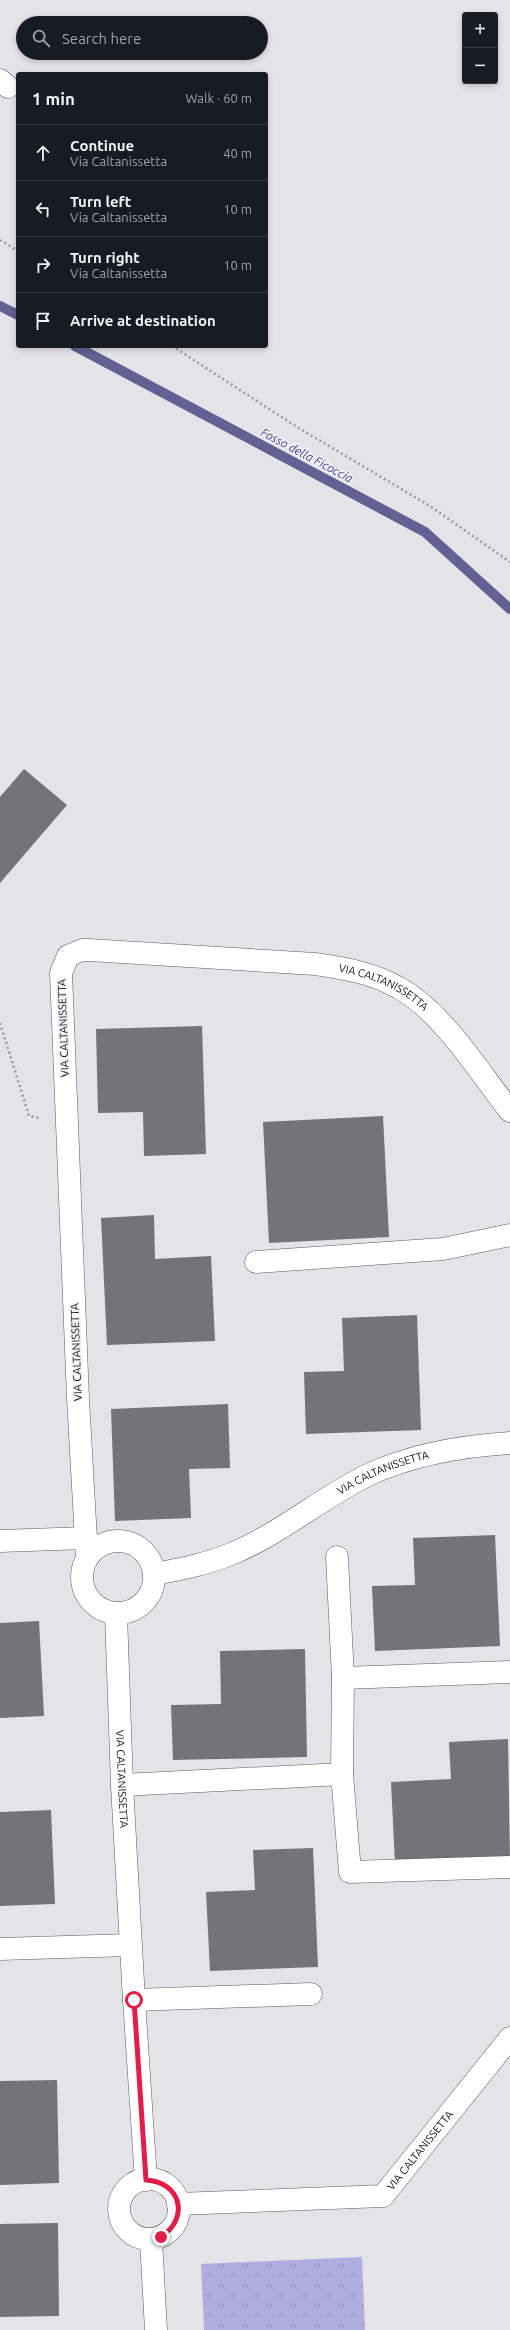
<!DOCTYPE html>
<meta charset="utf-8">
<style>
:root{--surface:#171b24;--page:#242831;--text:#f1f3f6;--muted:#9ea1a6;--line:#363941}
body{margin:0;font-family:Ubuntu,sans-serif;background:var(--page);color:var(--text)}
.controls{position:absolute;right:12px;top:12px;display:grid;overflow:hidden;border-radius:4px;box-shadow:0 2px 6px #0003}
.controls button{width:36px;height:36px;display:grid;place-items:center;padding:0;border:0;border-bottom:1px solid var(--line);background:var(--surface);color:var(--text);font:20px sans-serif}
.stop{position:absolute;width:12px;height:12px;margin:-9px;border:3px solid #e11d48;border-radius:50%;background:#fff}
.stop.end{background:#e11d48;border-color:#fff;box-shadow:0 1px 4px #0008}
.list{margin:0;padding:0;list-style:none}
h2{display:flex;justify-content:space-between;align-items:center;height:52px;margin:0;padding:0 16px;font-size:17px}
h2 small{font-size:13px;font-weight:400;color:var(--muted)}
.list li{display:grid;grid-template-columns:26px 1fr auto;gap:12px;align-items:center;box-sizing:border-box;height:56px;padding:0 16px;border-top:1px solid var(--line)}
.list b{display:block;font-size:15px;white-space:nowrap}
.list p{margin:0;font-size:13px;white-space:nowrap;color:var(--muted)}
.list em{font-size:13px;font-style:normal;color:var(--muted)}
.icon{flex:none;width:22px;height:22px;fill:none;stroke:currentColor;stroke-width:2;stroke-linecap:round;stroke-linejoin:round}
.map{position:relative;flex:none;width:510px;height:2330px;overflow:hidden}
.search{position:absolute;background:var(--surface);box-shadow:0 2px 6px #0003;left:16px;top:16px;width:252px;height:44px;display:flex;align-items:center;gap:10px;box-sizing:border-box;padding:0 14px;border-radius:22px;color:var(--muted);font-size:15px}
.panel{position:absolute;background:var(--surface);box-shadow:0 2px 6px #0003;left:16px;top:72px;width:252px;height:276px;border-radius:4px}
.map>svg:first-child{display:block}
.grass{fill:url(#grass-tufts)}
.lines{fill:none;stroke-linecap:round;stroke-linejoin:round}
.stream{stroke:#636093;stroke-width:10}
.building{fill:#747478}
.street-casing{stroke:#5a5b5e;stroke-width:23}
.path{stroke:#99999d;stroke-width:2.5;stroke-dasharray:2 3;stroke-linecap:butt}
.street{stroke:#fff;stroke-width:22}
.route{stroke:#e11d48;stroke-width:5}
.labels{text-anchor:middle;dominant-baseline:central;stroke-width:3.5;stroke-linejoin:round;paint-order:stroke}
.street-label{font-size:11px;fill:#141416;stroke:#f0f0f5}
.water-label{font-size:12px;font-style:italic;fill:#473a91;stroke:#f0f0f5}
</style>
<div class="map">
<svg width="510" height="2330" viewBox="0 0 510 2330">
<defs>
<pattern id="grass-tufts" width="24" height="20" patternUnits="userSpaceOnUse"><rect width="24" height="20" fill="#afaee0"/><path d="M3 7l-1-3M5 7V3M7 7l1-3M15 17l-1-3M17 17v-4M19 17l1-3" fill="none" stroke="#9695bf"/></pattern>
</defs>
<rect width="100%" height="100%" fill="#e3e3e8"/>
<polygon class="grass" points="362,2257 365,2330 204,2330 201,2264"/>
<g class="lines">
<g class="stream">
<polyline points="0,306 18,315"/>
<polyline points="75,346 425,532 510,609"/>
</g>
</g>
<g class="building">
<polygon points="24,769 67,805 0,883 0,797"/>
<polygon points="202,1026 206,1154 144,1156 143,1112 98,1113 96,1029"/>
<polygon points="383,1116 389,1237 269,1243 263,1122"/>
<polygon points="154,1215 155,1259 211,1256 215,1341 107,1345 101,1218"/>
<polygon points="417,1315 421,1430 306,1434 304,1372 344,1371 342,1318"/>
<polygon points="228,1404 230,1468 189,1469 191,1518 115,1521 111,1409"/>
<polygon points="495,1535 500,1646 375,1651 372,1586 415,1585 413,1538"/>
<polygon points="39,1621 44,1716 0,1718 0,1623"/>
<polygon points="305,1649 307,1757 173,1760 171,1705 221,1704 220,1651"/>
<polygon points="508,1739 510,1860 395,1864 391,1782 451,1779 449,1742"/>
<polygon points="51,1810 55,1904 0,1906 0,1812"/>
<polygon points="313,1848 318,1967 210,1971 206,1892 255,1890 253,1850"/>
<polygon points="57,2080 59,2183 0,2185 0,2081"/>
<polygon points="58,2223 59,2316 0,2317 0,2224"/>
</g>
<g class="lines">
<g class="street-casing">
<g id="street">
<polyline points="0,80 8,87"/>
<polyline points="256,1262 443,1249 510,1235"/>
<circle cx="118" cy="1577" r="36"/>
<polyline points="0,1541 86,1538"/>
<path id="s1" d="M87,1557L78,1399L61,973L68,956L82,950H89L315,964C344,968 373,973 399,988C443,1012 479,1072 510,1111"/>
<path id="s2" d="M155,1574C181,1569 207,1564 231,1554C280,1534 321,1498 368,1475C413,1454 462,1446 510,1443"/>
<path id="s3" d="M116,1614L122,1785L134,2000L311,1994"/>
<polyline points="343,1678 510,1672"/>
<polyline points="342,1774 350,1872 510,1867"/>
<polyline points="122,1785 342,1774 343,1678 337,1557"/>
<polyline points="0,1949 130,1945"/>
<polyline points="134,2000 146,2180"/>
<circle cx="149" cy="2209" r="30"/>
<path id="s4" d="M178,2204L383,2196L510,2038"/>
<polyline points="151,2240 156,2330"/>
</g>
</g>
<g class="path">
<polyline points="0,240 18,251"/>
<polyline points="172,346 297,427 430,506 510,562"/>
<polyline points="0,1023 29,1116 39,1118"/>
</g>
<use href="#street" class="street"/>
</g>
<g class="lines">
<path class="route" d="M134,2000L146,2180C181,2182 190,2218 161,2237"/>
</g>
<g class="labels">
<g class="street-label">
<text stroke="none"><textPath href="#s1" startOffset="925">VIA CALTANISSETTA</textPath></text>
<text transform="translate(63 1028) rotate(-92)">VIA CALTANISSETTA</text>
<text transform="translate(76 1352) rotate(-92)">VIA CALTANISSETTA</text>
<text stroke="none"><textPath href="#s2" startOffset="252">VIA CALTANISSETTA</textPath></text>
<text stroke="none"><textPath href="#s3" startOffset="165">VIA CALTANISSETTA</textPath></text>
<text stroke="none"><textPath href="#s4" startOffset="264">VIA CALTANISSETTA</textPath></text>
</g>
<g class="water-label">
<text transform="translate(307 455) rotate(28)">Fosso della Ficoccia</text>
</g>
</g>
</svg>
<div class="controls">
<button>+</button>
<button>−</button>
</div>
<div class="stop" style="left:134px;top:2000px"></div>
<div class="stop end" style="left:161px;top:2237px"></div>
<div class="search"><svg class="icon" aria-label="search" viewBox="0 0 24 24"><circle cx="10" cy="10" r="6"/><path d="M15 15l6 6"/></svg>Search here</div>
<section class="panel">
<h2>1 min<small>Walk · 60 m</small></h2>
<ul class="list">
<li><svg class="icon" aria-label="ahead" viewBox="0 0 24 24"><path d="M12 20V5M6 11l6-6 6 6"/></svg><div><b>Continue</b><p>Via Caltanissetta</p></div><em>40 m</em></li>
<li><svg class="icon" aria-label="left" viewBox="0 0 24 24"><path d="M17 20v-9H6M10 6l-5 5 5 5"/></svg><div><b>Turn left</b><p>Via Caltanissetta</p></div><em>10 m</em></li>
<li><svg class="icon" aria-label="right" viewBox="0 0 24 24"><path d="M7 20v-9h11M14 6l5 5-5 5"/></svg><div><b>Turn right</b><p>Via Caltanissetta</p></div><em>10 m</em></li>
<li><svg class="icon" aria-label="arrive" viewBox="0 0 24 24"><path d="M6 21V4h12l-3 4 3 4H6"/></svg><div><b>Arrive at destination</b></div></li>
</ul>
</section>
</div>
